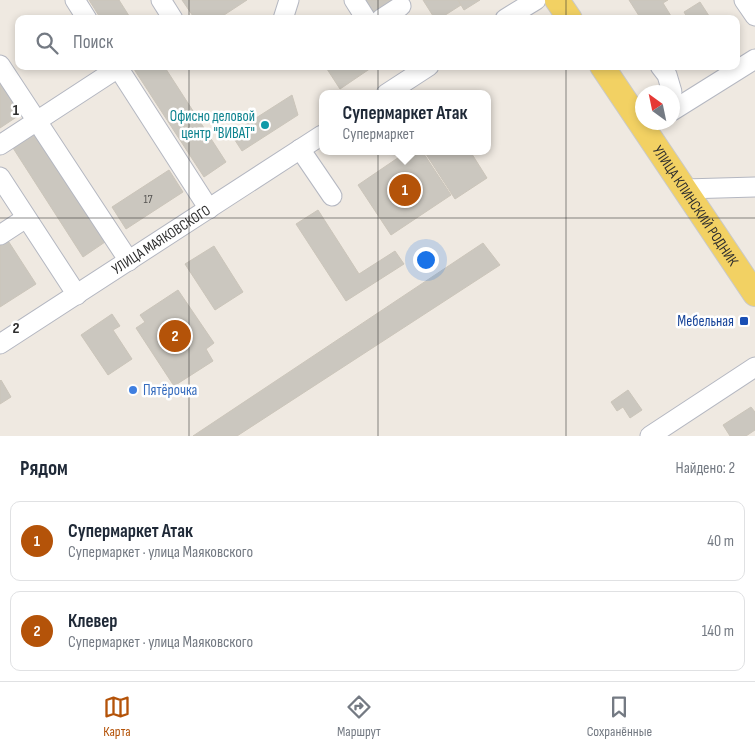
<!DOCTYPE html>
<html lang="ru">
<meta charset="utf-8">
<style>
:root{--surface:#fff;--page:#f6f6f7;--text:#1f2937;--muted:#747a83;--line:#e0e1e3;--accent:#b45309}
body{margin:0;font-family:"Sofia Sans Condensed",sans-serif;background:var(--page);color:var(--text)}
.compass{position:absolute;left:635px;top:85px;width:45px;height:45px;border-radius:50%;background:var(--surface);box-shadow:0 2px 8px #0003;rotate:327deg}
.you{position:absolute;left:425px;top:259px;width:18px;height:18px;margin:-12px;border:4px solid #fff;border-radius:50%;background:#1a73e8;box-shadow:0 0 0 8px #1a73e833}
.badge{display:grid;place-items:center;width:32px;height:32px;border-radius:50%;background:var(--accent);color:#fff;font-size:16px;font-weight:700}
.pin{position:absolute;translate:-50% -50%;border:2px solid #fff;box-shadow:0 1px 5px #0006}
.popup{position:absolute;left:319px;top:90px;width:172px;height:65px;box-sizing:border-box;display:grid;place-content:center;border-radius:10px;background:var(--surface);filter:drop-shadow(0 1px 4px #0005);font-size:16px;white-space:nowrap;color:var(--muted)}
.popup b{font-size:19px;color:var(--text)}
.popup::after{content:'';position:absolute;left:50%;top:100%;margin-left:-10px;border:10px solid transparent;border-top-color:var(--surface)}
.list{margin:0;padding:0;list-style:none}
h2{display:flex;justify-content:space-between;align-items:center;height:65px;margin:0;padding:0 20px;font-size:21px}
h2 small{font-size:16px;font-weight:400;color:var(--muted)}
.list li{display:grid;grid-template-columns:32px 1fr auto;gap:15px;align-items:center;box-sizing:border-box;height:80px;margin:0 10px 10px;padding:0 10px;border:1px solid var(--line);border-radius:10px}
.list b{display:block;font-size:19px;white-space:nowrap}
.list p{margin:0;font-size:16px;white-space:nowrap;color:var(--muted)}
.list em{font-size:16px;font-style:normal;color:var(--muted)}
.icon{flex:none;width:28px;height:28px;fill:none;stroke:currentColor;stroke-width:2;stroke-linecap:round;stroke-linejoin:round}
.map{position:relative;flex:none;width:755px;height:436px;overflow:hidden}
.search{position:absolute;background:var(--surface);box-shadow:0 2px 8px #0003;left:15px;right:15px;top:15px;height:55px;display:flex;align-items:center;gap:12px;box-sizing:border-box;padding:0 18px;border-radius:10px;color:var(--muted);font-size:19px}
.sheet{height:245px;background:var(--surface)}
nav{display:flex;justify-content:space-around;align-items:center;box-sizing:border-box;height:70px;border-top:1px solid var(--line);background:var(--surface);font-size:14px;color:var(--muted)}
nav a{display:grid;justify-items:center;gap:2px}
nav .on{color:var(--accent)}
.map>svg:first-child{display:block}
.building{fill:#cbc7bf;stroke:#cbc5ba}
.lines{fill:none;stroke-linecap:round;stroke-linejoin:round}
.minor-casing{stroke:#b4b7c1;stroke-width:21}
.major-casing{stroke:#c9c9c9;stroke-width:26}
.minor{stroke:#fff;stroke-width:19}
.major{stroke:#f2d163;stroke-width:24}
.grid{fill:none;stroke:#2e2e2e;stroke-width:1;stroke-opacity:0.55}
.culture-dot{fill:#0f9aa8;stroke:#fff;stroke-width:2}
.transit-dot{fill:#1a4fb4;stroke:#fff;stroke-width:2}
.shop-dot{fill:#3f7fe0;stroke:#fff;stroke-width:2}
.labels{text-anchor:middle;dominant-baseline:central;stroke-width:5;stroke-linejoin:round;paint-order:stroke}
.number-label{font-size:12px;fill:#555452}
.culture-label{font-size:15px;fill:#0d838f;stroke:#fff;text-anchor:end}
.street-label{font-size:15px;fill:#2e2e2e;stroke:#fff}
.transit-label{font-size:15px;fill:#164399;stroke:#fff;text-anchor:end}
.shop-label{font-size:15px;fill:#366cbe;stroke:#fff;text-anchor:start}
.grid-label{font-size:16px;text-anchor:middle;font-weight:bold;fill:#2e2e2e;stroke:#fff;stroke-width:5;stroke-linejoin:round;paint-order:stroke}
</style>
<div class="map">
<svg width="755" height="436" viewBox="0 0 755 436">
<rect width="100%" height="100%" fill="#efe9e1"/>
<g class="building">
<polygon points="89,0 119,0 131,19 101,19"/>
<polygon points="182,0 247,0 218,19 195,19"/>
<polygon points="364,0 394,0 375,16"/>
<polygon points="423,0 458,0 461,5 439,19 435,19"/>
<polygon points="458,0 480,0 464,10"/>
<polygon points="629,0 668,0 663,3 671,16 666,19 641,19"/>
<polygon points="700,2 711,19 688,19 684,12"/>
<polygon points="132,66 164,66 226,162 204,177"/>
<polygon points="331,66 374,66 340,89 327,69"/>
<polygon points="0,83 21,114 0,128"/>
<polygon points="292,95 298,115 242,151 231,134"/>
<polygon points="34,134 105,242 83,257 13,148"/>
<polygon points="408,151 422,151 451,195 391,235 358,185"/>
<polygon points="424,151 470,151 487,178 455,199"/>
<polygon points="169,170 183,192 126,229 112,207"/>
<polygon points="318,210 359,274 395,251 404,264 346,301 296,224"/>
<polygon points="5,236 36,284 0,307 0,239"/>
<polygon points="483,243 500,265 237,436 193,436"/>
<polygon points="214,246 243,292 215,310 185,264"/>
<polygon points="178,290 214,343 206,349 213,361 174,386 136,328 145,322 140,315"/>
<polygon points="112,314 120,326 113,330 132,359 108,375 81,335"/>
<polygon points="1,380 11,397 0,404 0,381"/>
<polygon points="628,390 642,410 630,418 623,407 617,411 611,402"/>
<polygon points="751,407 755,412 755,430 746,436 730,436 723,425"/>
</g>
<g class="lines">
<g class="minor-casing">
<g id="minor">
<polyline points="75,0 87,19"/>
<polyline points="161,0 173,19"/>
<polyline points="354,0 366,19"/>
<polyline points="744,0 755,16"/>
<polyline points="283,19 289,0"/>
<polyline points="381,19 401,6"/>
<polyline points="505,19 536,0"/>
<polyline points="0,65 129,261"/>
<polyline points="117,66 209,209"/>
<polyline points="660,66 667,75 672,92"/>
<polyline points="386,94 429,66"/>
<polyline points="672,111 755,59"/>
<polyline points="0,145 118,68"/>
<polyline points="300,149 332,196"/>
<polyline points="0,177 77,295"/>
<polyline points="685,189 755,187"/>
<polyline points="0,235 26,218"/>
<path id="s1" d="M0,344L322,135"/>
<polyline points="650,436 755,367"/>
</g>
</g>
<g class="major-casing">
<g id="major">
<polyline points="557,0 570,19"/>
<path id="s2" d="M602,66L755,294"/>
</g>
</g>
<use href="#minor" class="minor"/>
<use href="#major" class="major"/>
</g>
<path class="grid" d="M189,0V19M378,0V19M566,0V19M189,66V436M378,66V436M566,66V436M0,218H755"/>
<circle class="culture-dot" cx="265" cy="125" r="5"/>
<rect class="transit-dot" x="739" y="316" width="10" height="10" rx="2.5"/>
<circle class="shop-dot" cx="133" cy="390" r="5"/>
<g class="labels">
<g class="number-label">
<text x="148" y="199">17</text>
</g>
<g class="culture-label">
<text x="255" y="116">Офисно деловой<tspan x="255" dy="17">центр "ВИВАТ"</tspan></text>
</g>
<g class="street-label">
<text stroke="none"><textPath href="#s2" startOffset="168">УЛИЦА КЛИНСКИЙ РОДНИК</textPath></text>
<text stroke="none"><textPath href="#s1" startOffset="192">УЛИЦА МАЯКОВСКОГО</textPath></text>
</g>
<g class="transit-label">
<text x="734" y="321">Мебельная</text>
</g>
<g class="shop-label">
<text x="143" y="390">Пятёрочка</text>
</g>
</g>
<g class="grid-label">
<text x="16" y="115">1</text>
<text x="16" y="333">2</text>
</g>
</svg>
<svg class="compass" viewBox="-18 -18 36 36"><path d="M0-13l5 13h-10z" fill="#e53935"/><path d="M0 13l5-13h-10z" fill="#747a83"/></svg>
<div class="you"></div>
<div class="pin badge" style="left:405px;top:190px">1</div>
<div class="popup"><b>Супермаркет Атак</b>Супермаркет</div>
<div class="pin badge" style="left:175px;top:336px">2</div>
<div class="search"><svg class="icon" aria-label="search" viewBox="0 0 24 24"><circle cx="10" cy="10" r="6"/><path d="M15 15l6 6"/></svg>Поиск</div>
</div>
<section class="sheet">
<h2>Рядом<small>Найдено: 2</small></h2>
<ul class="list">
<li><span class="badge">1</span><div><b>Супермаркет Атак</b><p>Супермаркет · улица Маяковского</p></div><em>40 m</em></li>
<li><span class="badge">2</span><div><b>Клевер</b><p>Супермаркет · улица Маяковского</p></div><em>140 m</em></li>
</ul>
</section>
<nav>
<a class="on"><svg class="icon" aria-label="map" viewBox="0 0 24 24"><path d="M3 6l6-2 6 2 6-2v14l-6 2-6-2-6 2zM9 4v14M15 6v14"/></svg>Карта</a>
<a><svg class="icon" aria-label="directions" viewBox="0 0 24 24"><path d="M12 3l9 9-9 9-9-9zM9 14v-3h6M13 9l2 2-2 2"/></svg>Маршрут</a>
<a><svg class="icon" aria-label="saved" viewBox="0 0 24 24"><path d="M7 4h10v16l-5-4-5 4z"/></svg>Сохранённые</a>
</nav>
